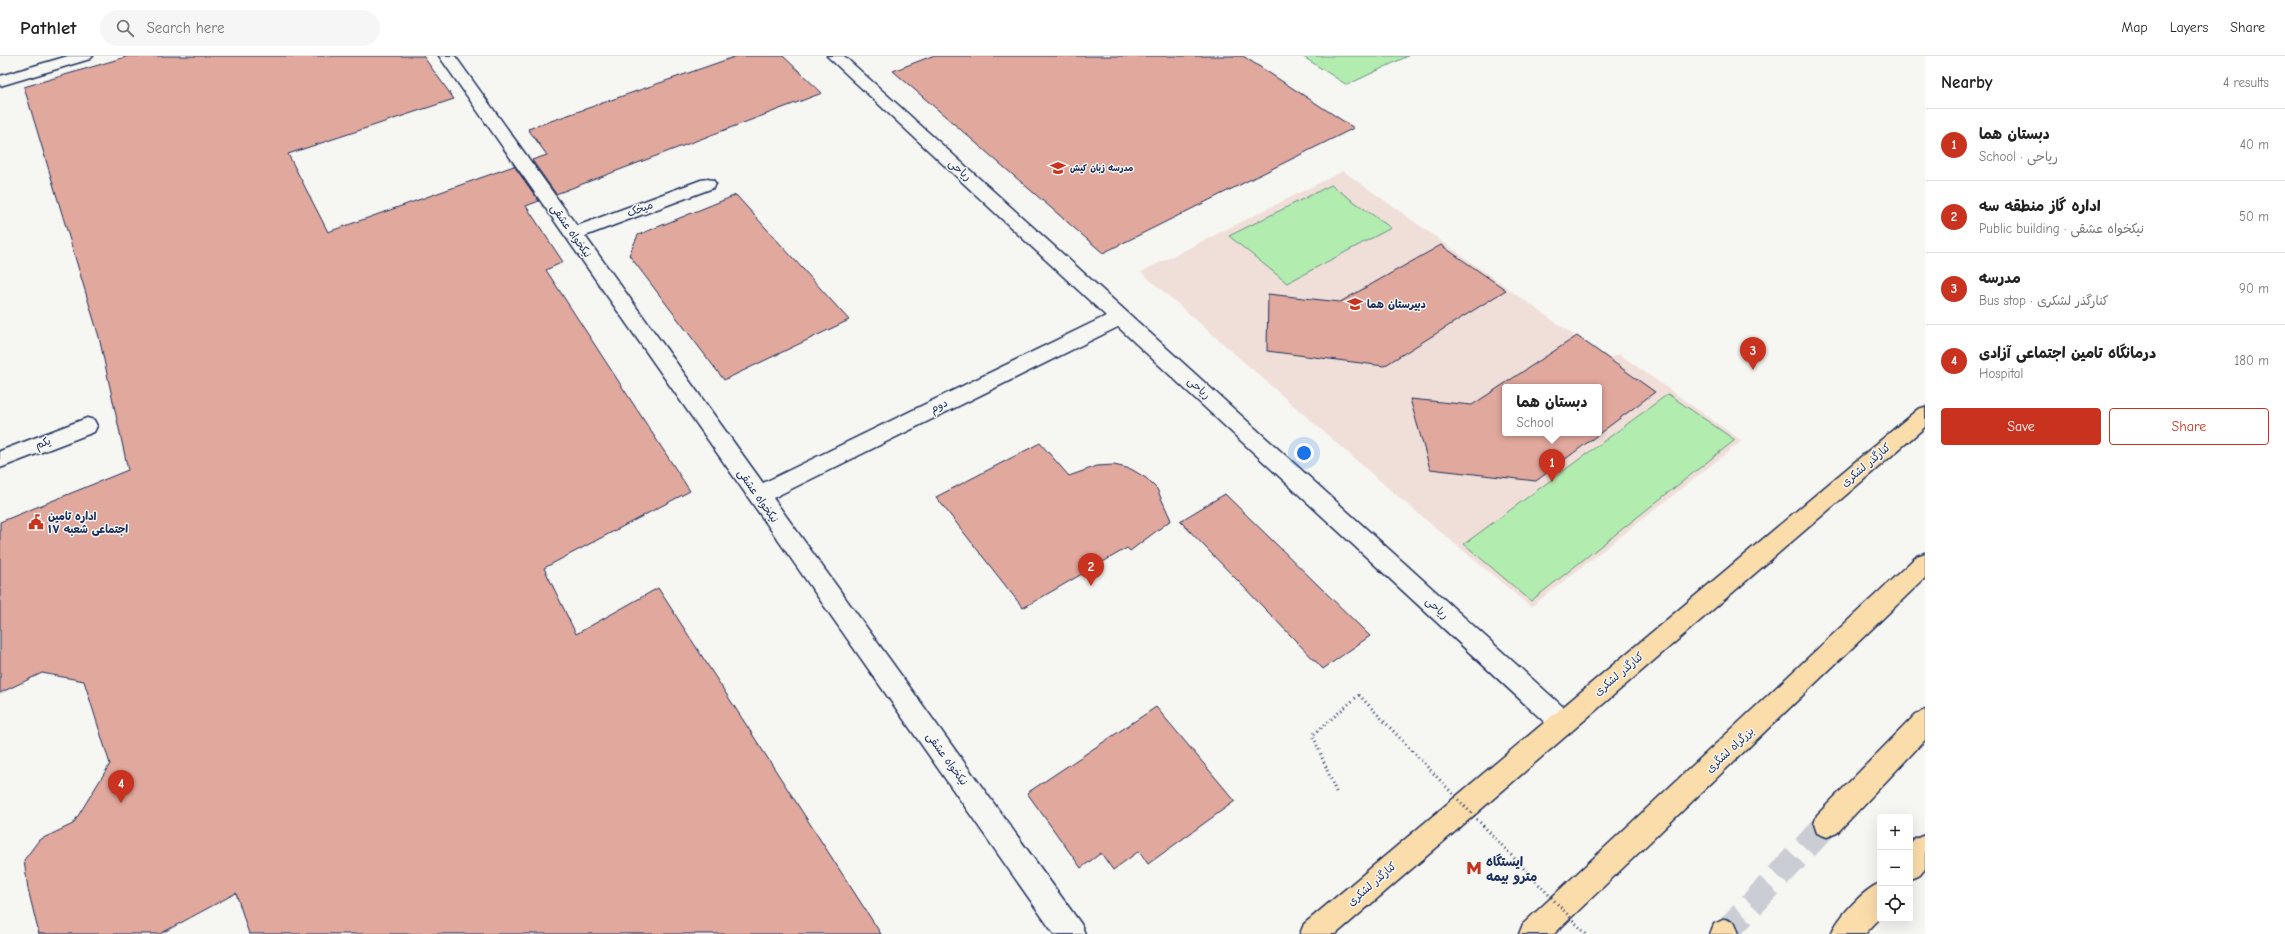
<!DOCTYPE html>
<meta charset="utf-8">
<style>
:root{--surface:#fff;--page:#f6f6f6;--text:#222;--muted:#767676;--line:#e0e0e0;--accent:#c8321e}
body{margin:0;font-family:"Comic Neue","Playpen Sans Arabic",sans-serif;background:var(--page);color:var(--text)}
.controls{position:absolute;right:12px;bottom:12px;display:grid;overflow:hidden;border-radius:4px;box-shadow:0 4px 16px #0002}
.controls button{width:36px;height:36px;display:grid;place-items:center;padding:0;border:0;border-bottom:1px solid var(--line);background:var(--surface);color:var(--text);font:20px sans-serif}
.you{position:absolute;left:1304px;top:397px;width:14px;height:14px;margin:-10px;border:3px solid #fff;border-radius:50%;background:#1a73e8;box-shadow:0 0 0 6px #1a73e833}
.badge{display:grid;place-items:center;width:26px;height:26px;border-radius:50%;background:var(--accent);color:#fff;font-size:13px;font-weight:700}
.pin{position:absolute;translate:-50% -33px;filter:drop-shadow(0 1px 2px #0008)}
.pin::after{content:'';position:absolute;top:21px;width:14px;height:12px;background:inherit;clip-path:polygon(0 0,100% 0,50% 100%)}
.popup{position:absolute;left:1502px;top:328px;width:100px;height:52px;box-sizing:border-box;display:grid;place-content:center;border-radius:4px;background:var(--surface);filter:drop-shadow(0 1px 3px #0005);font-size:13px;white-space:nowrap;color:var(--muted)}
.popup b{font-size:15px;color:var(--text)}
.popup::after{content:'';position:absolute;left:50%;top:100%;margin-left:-8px;border:8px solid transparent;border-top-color:var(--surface)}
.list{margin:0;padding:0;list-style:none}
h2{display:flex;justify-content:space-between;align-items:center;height:52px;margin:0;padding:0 16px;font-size:17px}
h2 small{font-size:13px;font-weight:400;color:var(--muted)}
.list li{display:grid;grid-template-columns:26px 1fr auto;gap:12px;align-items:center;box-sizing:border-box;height:72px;padding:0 16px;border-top:1px solid var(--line)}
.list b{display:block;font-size:15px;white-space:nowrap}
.list p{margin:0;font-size:13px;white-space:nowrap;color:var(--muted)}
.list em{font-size:13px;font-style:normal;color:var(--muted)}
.actions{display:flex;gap:8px;padding:12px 16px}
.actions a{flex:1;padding:9px 0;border:1px solid var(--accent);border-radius:4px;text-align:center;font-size:14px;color:var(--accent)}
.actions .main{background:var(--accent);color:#fff}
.icon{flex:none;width:22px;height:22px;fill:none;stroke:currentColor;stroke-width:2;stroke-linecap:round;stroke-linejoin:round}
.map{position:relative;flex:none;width:1925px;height:878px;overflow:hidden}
header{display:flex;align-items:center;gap:24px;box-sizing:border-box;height:56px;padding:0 20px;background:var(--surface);border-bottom:1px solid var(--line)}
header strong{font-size:19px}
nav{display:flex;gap:22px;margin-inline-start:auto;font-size:14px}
.search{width:280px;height:36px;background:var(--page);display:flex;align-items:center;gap:10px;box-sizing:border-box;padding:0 14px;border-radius:22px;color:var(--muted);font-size:15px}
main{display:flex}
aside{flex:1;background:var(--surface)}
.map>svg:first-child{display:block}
.built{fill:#f0dfd8;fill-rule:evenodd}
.green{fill:#b3ecaf;stroke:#678e86}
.building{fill:#e1a89d;stroke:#1b2f5e;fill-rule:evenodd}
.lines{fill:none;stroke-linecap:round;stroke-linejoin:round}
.highway-tunnel{stroke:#caced4;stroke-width:26;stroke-dasharray:26 13;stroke-linecap:butt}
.minor-casing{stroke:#1b2f5e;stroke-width:3}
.major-casing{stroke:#1b2f5e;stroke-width:3}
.highway-casing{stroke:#1b2f5e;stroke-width:3}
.path{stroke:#1b2f5e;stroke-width:3;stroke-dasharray:1 3.5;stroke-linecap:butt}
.minor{fill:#f6f6f2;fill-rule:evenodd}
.major{fill:#fbddab;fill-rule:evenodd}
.highway{fill:#fbddab;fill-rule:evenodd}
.path-bridge{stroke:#1b2f5e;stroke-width:3;stroke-dasharray:1 3.5;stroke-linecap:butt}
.labels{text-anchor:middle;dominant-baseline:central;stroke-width:3;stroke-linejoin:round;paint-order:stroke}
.far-poi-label{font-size:9px;font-weight:bold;fill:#1b2f5e;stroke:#f6f6f2;text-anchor:start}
.street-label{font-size:11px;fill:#1b2f5e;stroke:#f6f6f2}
.poi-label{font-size:11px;font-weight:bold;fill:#1b2f5e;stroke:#f6f6f2;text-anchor:start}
.near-poi-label{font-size:13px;font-weight:bold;fill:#1b2f5e;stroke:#f6f6f2;text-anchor:start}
</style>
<header>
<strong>Pathlet</strong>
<div class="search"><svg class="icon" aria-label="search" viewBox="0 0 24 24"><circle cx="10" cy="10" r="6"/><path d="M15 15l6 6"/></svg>Search here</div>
<nav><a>Map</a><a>Layers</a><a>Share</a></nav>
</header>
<main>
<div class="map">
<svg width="1925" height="878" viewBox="0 0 1925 878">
<rect width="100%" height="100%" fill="#f6f6f2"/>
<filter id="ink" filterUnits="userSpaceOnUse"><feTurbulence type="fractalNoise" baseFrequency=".025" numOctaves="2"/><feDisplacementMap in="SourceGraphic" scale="8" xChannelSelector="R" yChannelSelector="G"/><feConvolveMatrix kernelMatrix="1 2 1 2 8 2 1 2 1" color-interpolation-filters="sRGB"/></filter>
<g filter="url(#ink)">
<path class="built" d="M1343,115L1607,303L1619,298L1742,385L1531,551L1395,438L1141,216ZM1505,331H1599V377H1505Z"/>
<g class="green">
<polygon points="1302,0 1408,0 1347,29"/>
<polygon points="1331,129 1391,172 1287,227 1229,180"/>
<polygon points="1668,338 1735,384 1531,545 1464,488"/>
</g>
<g class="building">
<polygon points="129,0 423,0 454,43 288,98 328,176 514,110 539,145 526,150 563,206 546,214 690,435 544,512 576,578 658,532 881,878 249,878 236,837 160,878 39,878 28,833 24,804 39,784 73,768 110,708 84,625 42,617 0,637 0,466 128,414 99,281 24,31"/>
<polygon points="737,0 783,0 822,37 556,138 532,104 547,99 528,73"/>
<polygon points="932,0 1243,0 1354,72 1103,197 893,15"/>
<polygon points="736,139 849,264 724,324 629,199 638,179"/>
<polygon points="1441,189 1506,234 1384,310 1267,295 1268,238 1340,246"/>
<path d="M1577,280L1655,336L1536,425L1430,413L1410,343L1472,349ZM1505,331H1599V377H1505Z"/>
<polygon points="1040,387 1069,420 1097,410 1114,409 1131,413 1146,422 1157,433 1171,464 1130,495 1127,492 1023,552 936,441"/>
<polygon points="1225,438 1370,580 1323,613 1180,465"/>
<polygon points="1156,651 1235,745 1148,808 1139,795 1113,814 1101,797 1081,812 1027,737"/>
</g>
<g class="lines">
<polyline class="highway-tunnel" points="1725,877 1827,768"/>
<g class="minor-casing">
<g id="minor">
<polygon points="68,0 93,0 90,3 0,30 0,20"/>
<polygon points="439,0 455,0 577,170 701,124 707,123 713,124 716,128 713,132 585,180 763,427 1106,260 827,0 844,0 1571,658 1575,666 1571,674 1562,678 1553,674 1118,271 773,442 1081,868 1085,878 1054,878"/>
<polygon points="87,362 94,364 97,370 94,376 0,412 0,395"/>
</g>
</g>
<g class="major-casing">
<polygon id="major" points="1925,351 1925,371 1336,878 1300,878 1304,868 1918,353"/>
</g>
<g class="highway-casing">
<g id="highway">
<polygon points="1925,497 1925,522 1554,878 1519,878 1523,868 1917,500"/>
<polygon points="1925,654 1925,684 1837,777 1827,781 1817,777 1814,768 1817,759 1916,658"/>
<polygon points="1925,779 1925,813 1920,819 1910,823 1910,789 1915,783"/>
<path d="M1880,827V862L1865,878H1831C1838,861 1863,834 1880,827Z"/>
<polygon points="1725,863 1735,867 1739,878 1710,878 1714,868"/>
</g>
</g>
<polyline class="path" points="1336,736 1313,679 1359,639"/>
<use href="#minor" class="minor"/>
<use href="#major" class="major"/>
<use href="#highway" class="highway"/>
<polyline class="path-bridge" points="1359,639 1586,878"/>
</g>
</g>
<defs>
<g id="school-bare" transform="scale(1.2)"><path d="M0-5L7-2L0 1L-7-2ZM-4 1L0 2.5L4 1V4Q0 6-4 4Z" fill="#c8321e" stroke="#f6f6f2" stroke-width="2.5" paint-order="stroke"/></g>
<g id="civic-bare" transform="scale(1.2)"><path d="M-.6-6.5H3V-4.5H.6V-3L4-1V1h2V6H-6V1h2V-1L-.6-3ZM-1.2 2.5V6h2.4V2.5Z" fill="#c8321e" stroke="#f6f6f2" stroke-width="2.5" paint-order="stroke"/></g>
<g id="metro-bare" transform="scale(1.2)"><path d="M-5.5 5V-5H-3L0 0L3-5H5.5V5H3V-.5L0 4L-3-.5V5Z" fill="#c8321e" stroke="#f6f6f2" stroke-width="2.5" paint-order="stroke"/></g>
</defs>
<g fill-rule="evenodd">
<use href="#school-bare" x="1058" y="112"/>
<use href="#school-bare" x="1355" y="248"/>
<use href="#civic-bare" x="36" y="466"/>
<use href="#metro-bare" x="1474" y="812"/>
</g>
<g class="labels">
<g class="far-poi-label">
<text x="1070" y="112">مدرسه زبان کیش</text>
</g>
<g class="street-label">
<text transform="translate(960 114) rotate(42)">ریاحی</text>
<text transform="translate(640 153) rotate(-21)">میخک</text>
<text transform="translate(571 175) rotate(55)">نیکخواه عشقی</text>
<text transform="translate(1199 332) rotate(43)">ریاحی</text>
<text transform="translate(939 350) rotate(-26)">دوم</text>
<text transform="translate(43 387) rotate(-21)">یکم</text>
<text transform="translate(1866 409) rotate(-40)">کنارگذر لشکری</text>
<text transform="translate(758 440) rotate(55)">نیکخواه عشقی</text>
<text transform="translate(1437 552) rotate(43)">ریاحی</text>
<text transform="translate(1619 618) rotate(-40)">کنارگذر لشکری</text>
<text transform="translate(1730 694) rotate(-43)">بزرگراه لشگری</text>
<text transform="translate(947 703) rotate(54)">نیکخواه عشقی</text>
<text transform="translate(1372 828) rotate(-41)">کنارگذر لشکری</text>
</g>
<g class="poi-label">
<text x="1367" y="248">دبیرستان هما</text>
<text x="48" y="460">اداره تامین<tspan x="48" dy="13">اجتماعی شعبه ۱۷</tspan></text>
</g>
<g class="near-poi-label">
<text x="1486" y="805">ایستگاه<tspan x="1486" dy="15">مترو بیمه</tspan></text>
</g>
</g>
</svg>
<div class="controls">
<button>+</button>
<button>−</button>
<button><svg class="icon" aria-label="locate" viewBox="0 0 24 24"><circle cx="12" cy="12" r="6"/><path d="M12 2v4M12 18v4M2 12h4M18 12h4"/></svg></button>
</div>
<div class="you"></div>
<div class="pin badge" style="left:1552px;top:426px">1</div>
<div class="popup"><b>دبستان هما</b>School</div>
<div class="pin badge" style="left:1091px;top:530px">2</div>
<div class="pin badge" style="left:1753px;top:314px">3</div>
<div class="pin badge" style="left:121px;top:747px">4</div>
</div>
<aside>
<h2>Nearby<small>4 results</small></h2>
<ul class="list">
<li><span class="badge">1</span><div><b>دبستان هما</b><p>School · ریاحی</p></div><em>40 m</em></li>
<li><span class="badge">2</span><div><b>اداره گاز منطقه سه</b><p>Public building · نیکخواه عشقی</p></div><em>50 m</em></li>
<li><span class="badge">3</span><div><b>مدرسه</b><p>Bus stop · کنارگذر لشکری</p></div><em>90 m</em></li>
<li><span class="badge">4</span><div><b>درمانگاه تامین اجتماعی آزادی</b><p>Hospital</p></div><em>180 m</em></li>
</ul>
<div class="actions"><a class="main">Save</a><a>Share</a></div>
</aside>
</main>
